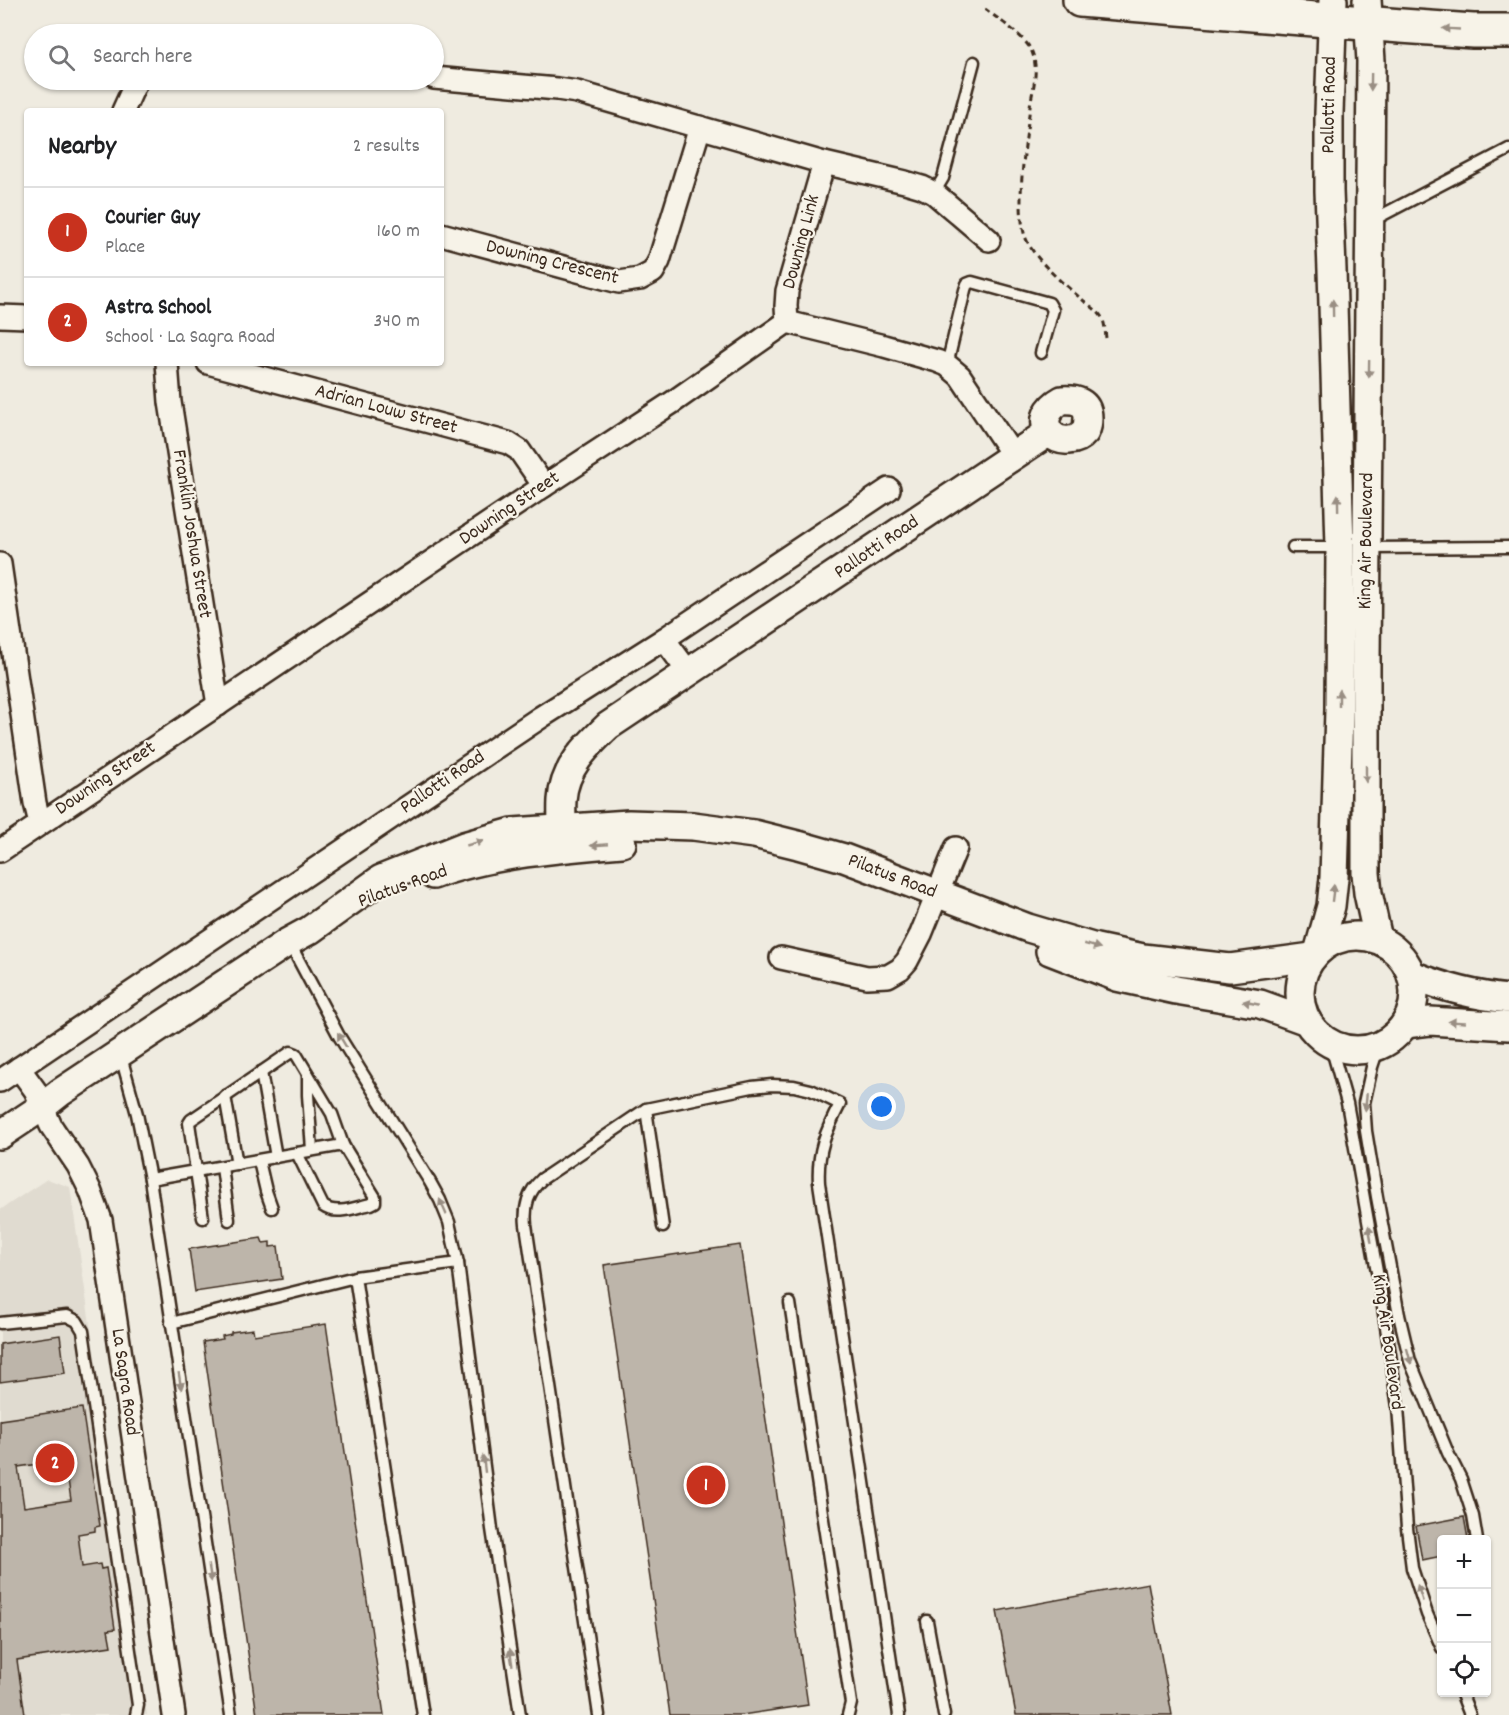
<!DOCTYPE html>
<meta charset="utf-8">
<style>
:root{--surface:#fff;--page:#f6f6f6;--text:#202124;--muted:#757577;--line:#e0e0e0;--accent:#c8321e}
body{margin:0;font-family:Dekko,sans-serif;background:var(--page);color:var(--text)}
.controls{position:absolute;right:18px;bottom:18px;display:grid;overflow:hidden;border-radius:6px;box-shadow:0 2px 4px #0004}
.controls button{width:54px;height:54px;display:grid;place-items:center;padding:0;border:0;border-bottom:2px solid var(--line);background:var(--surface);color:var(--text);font:30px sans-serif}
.you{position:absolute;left:882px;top:1107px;width:21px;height:21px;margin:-15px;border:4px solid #fff;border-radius:50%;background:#1a73e8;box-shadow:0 0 0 9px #1a73e833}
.badge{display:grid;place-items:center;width:39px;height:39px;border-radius:50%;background:var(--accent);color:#fff;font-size:20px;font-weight:700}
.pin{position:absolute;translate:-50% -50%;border:3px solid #fff;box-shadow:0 2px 6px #0006}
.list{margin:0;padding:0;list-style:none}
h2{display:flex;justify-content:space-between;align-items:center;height:78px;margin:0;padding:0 24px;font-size:26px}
h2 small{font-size:20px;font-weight:400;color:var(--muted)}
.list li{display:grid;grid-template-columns:39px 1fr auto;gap:18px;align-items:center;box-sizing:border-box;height:90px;padding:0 24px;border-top:2px solid var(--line)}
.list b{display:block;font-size:22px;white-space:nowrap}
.list p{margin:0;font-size:20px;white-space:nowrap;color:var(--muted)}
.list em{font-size:20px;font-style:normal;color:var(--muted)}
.icon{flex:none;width:33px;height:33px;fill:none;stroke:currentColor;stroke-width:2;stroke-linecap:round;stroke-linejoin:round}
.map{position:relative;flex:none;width:1509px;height:1715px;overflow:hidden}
.search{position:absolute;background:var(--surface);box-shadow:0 2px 4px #0004;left:24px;top:24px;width:420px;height:66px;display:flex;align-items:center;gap:15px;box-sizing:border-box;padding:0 21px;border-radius:33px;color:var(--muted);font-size:22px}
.panel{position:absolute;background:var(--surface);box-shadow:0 2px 4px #0004;left:24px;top:108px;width:420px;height:258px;border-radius:6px}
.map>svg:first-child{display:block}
.built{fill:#e0dbd0}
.building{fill:#bdb5aa;stroke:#3b2a1e;stroke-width:1.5;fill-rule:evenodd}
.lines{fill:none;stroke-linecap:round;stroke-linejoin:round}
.service-casing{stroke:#3b2a1e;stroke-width:15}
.minor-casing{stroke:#3b2a1e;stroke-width:26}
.tertiary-casing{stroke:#3b2a1e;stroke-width:32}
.primary-casing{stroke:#3b2a1e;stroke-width:38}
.path{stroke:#3b2a1e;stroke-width:3;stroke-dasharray:6 4.5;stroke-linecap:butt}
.service{stroke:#f7f3e8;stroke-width:10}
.minor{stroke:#f7f3e8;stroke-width:21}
.tertiary{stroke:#f7f3e8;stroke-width:27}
.primary{stroke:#f7f3e8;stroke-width:33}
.oneway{fill:#998e83}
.labels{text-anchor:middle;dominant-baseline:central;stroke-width:4.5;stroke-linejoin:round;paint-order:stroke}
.street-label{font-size:20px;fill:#3b2a1e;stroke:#f7f3e8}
</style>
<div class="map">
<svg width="1509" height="1715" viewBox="0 0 1509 1715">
<rect width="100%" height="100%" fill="#efebe0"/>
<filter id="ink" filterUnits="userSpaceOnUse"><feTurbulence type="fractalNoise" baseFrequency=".0167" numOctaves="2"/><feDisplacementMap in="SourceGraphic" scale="12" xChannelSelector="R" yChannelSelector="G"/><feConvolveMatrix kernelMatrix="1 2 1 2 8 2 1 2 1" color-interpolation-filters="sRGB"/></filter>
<g filter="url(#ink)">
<polygon class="built" points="47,1179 70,1187 147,1715 0,1715 0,1210"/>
<g class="building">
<polygon points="261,1238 263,1243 270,1242 270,1247 278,1246 282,1279 195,1292 189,1249"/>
<polygon points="740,1245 808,1705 742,1715 670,1715 604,1265"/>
<polygon points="326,1324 384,1715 257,1715 203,1342 223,1339 222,1336 231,1334 231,1332 253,1329 254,1335"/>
<polygon points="60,1335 65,1373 0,1382 0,1344"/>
<path d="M82,1408L100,1526L95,1527V1531L78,1534L82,1567L100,1564L101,1569L106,1568L115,1629L108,1630L111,1646L17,1660L25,1715H0V1420ZM65,1460L71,1500L24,1507L18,1467Z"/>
<polygon points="1464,1517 1468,1539 1442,1539 1442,1556 1422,1560 1416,1526"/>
<polygon points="1148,1583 1172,1715 1016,1715 997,1611"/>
</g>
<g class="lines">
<g class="service-casing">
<g id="service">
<polyline points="934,193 943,178 974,62"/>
<polyline points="1371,221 1509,149"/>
<polyline points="947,365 965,290 967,284 972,282 1049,303 1053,310 1041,353"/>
<polyline points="1293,547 1341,547"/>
<polyline points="1368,548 1509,547"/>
<polyline points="289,942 339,1036 430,1182 440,1200 449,1222 458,1263 492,1529 520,1715"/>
<polyline points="1321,1038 1334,1057 1347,1103 1381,1294 1398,1407 1407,1528 1412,1568 1427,1614 1442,1648"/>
<polyline points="1379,1046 1372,1067 1364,1103 1366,1131 1377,1197 1399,1315 1410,1361 1448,1453 1461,1479 1473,1516 1477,1540"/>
<polyline points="120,1053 137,1114 150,1179 231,1715"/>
<polyline points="261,1072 276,1157"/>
<polyline points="308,1075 308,1095 312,1150"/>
<polyline points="225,1096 237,1164"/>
<polyline points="646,1109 663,1227"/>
<polyline points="259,1161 266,1191 272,1208"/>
<polyline points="222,1167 229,1220"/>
<polyline points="150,1179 343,1145"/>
<path d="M203,1218L189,1123L191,1120L291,1052L296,1054L332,1114L343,1145L375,1197V1202L371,1204C356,1207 336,1216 323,1206L297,1153"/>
<polyline points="355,1277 423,1715"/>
<polyline points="790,1303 851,1703 848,1715"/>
<polyline points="0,1323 67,1316 77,1321 83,1331 138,1705 136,1715"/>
<polyline points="171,1323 355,1277 458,1263"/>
<polyline points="927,1621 944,1715"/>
<polyline points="1461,1692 1470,1715"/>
<path d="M599,1715L526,1225C524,1206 528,1192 542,1179L646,1109L752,1087L772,1085L794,1086L811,1090L840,1104C826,1131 817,1151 819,1183L899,1715"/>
</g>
</g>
<g class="minor-casing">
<g id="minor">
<polyline points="434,78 557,89 577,92 824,163 905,182 922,187 934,193 989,240"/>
<polyline points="123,111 137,80"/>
<polyline points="441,234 619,282 640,279 653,272 659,261 700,127"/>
<polyline points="0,316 27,317"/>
<polyline points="787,322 786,306 787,291 824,163"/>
<polyline points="167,363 170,402 218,705"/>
<polyline points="208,363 508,443 519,450 544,486"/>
<polyline points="0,564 35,803 40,823"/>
<polyline points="664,639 689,673"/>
<polyline points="0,851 544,486 673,402 787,322 884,346 937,361 947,365 960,376 1014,457"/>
<polyline points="781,958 867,977 888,976 900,969 907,961 921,934 956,848"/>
<polyline points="19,1068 35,1090 51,1126 78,1166 90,1190 101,1220 174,1715"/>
<polyline points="0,1081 541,717 664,639 889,489"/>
</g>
</g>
<g class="tertiary-casing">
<g id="tertiary">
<polyline points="1367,0 1371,61 1366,660 1366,873 1368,893 1378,939"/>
<path d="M1062,400C1076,399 1088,402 1088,418C1088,422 1087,428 1085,432C1077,442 1060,443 1051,434C1039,421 1049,407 1062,400Z"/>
<path d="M562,847C563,831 561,816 562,800C564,768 586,747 608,726L1049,432"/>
<path d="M433,875C490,854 561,848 622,843"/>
<circle cx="1357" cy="993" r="57"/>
<polyline points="1319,949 1331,906 1334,878 1339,710 1340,547 1332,270 1329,191 1329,113 1333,0"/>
<polyline points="1050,951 1117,977 1176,990 1260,1004 1307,1021"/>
<path d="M1412,975C1445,988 1474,996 1509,999"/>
<polyline points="1405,1024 1430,1021 1509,1026"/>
<polyline points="0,1135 42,1107 61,1092 288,942 310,930 381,879 464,846 513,832 629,824 693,826 754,834 798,845 844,858 1028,928 1096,948 1143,958 1230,968 1312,957"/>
</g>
</g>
<g class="primary-casing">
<polyline id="primary" points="1080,0 1401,26 1473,31 1509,31"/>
</g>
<path class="path" d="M985,9C998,19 1026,37 1032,52C1039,70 1033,88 1030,106C1026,141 1016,199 1024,233C1031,258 1064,284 1084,301C1089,305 1097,310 1101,316C1105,322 1105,331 1106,338"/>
<use href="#service" class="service"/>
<use href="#minor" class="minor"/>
<use href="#tertiary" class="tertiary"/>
<use href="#primary" class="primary"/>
</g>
<defs><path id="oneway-solid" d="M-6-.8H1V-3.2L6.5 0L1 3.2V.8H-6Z" transform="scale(1.5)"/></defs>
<g class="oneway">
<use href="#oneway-solid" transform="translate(1451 29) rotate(-177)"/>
<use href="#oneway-solid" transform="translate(1371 82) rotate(91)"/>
<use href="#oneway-solid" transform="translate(1333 308) rotate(-91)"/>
<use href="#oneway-solid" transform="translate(1369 369) rotate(91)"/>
<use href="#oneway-solid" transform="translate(1338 503) rotate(-91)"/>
<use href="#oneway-solid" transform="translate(1339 698) rotate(-90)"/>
<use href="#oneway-solid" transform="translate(1366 774) rotate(90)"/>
<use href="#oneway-solid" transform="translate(475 843) rotate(-16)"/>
<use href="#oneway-solid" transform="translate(599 845) rotate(175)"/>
<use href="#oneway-solid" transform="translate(1333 893) rotate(-83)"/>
<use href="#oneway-solid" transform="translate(1092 946) rotate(15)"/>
<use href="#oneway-solid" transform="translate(1251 1003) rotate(-169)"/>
<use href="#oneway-solid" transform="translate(1457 1022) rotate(-177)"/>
<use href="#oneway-solid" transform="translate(342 1040) rotate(-121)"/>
<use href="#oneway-solid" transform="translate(1366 1102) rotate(95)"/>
<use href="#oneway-solid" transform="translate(443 1207) rotate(-114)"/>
<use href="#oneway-solid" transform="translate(1370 1234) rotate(-100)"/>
<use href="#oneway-solid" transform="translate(1409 1356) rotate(75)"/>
<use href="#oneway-solid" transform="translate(180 1381) rotate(81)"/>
<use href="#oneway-solid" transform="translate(484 1464) rotate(-97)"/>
<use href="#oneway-solid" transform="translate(210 1573) rotate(81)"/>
<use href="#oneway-solid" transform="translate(1420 1593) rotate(-108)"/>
<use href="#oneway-solid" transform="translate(511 1657) rotate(-99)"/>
</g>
</g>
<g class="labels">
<g class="street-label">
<text transform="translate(1330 105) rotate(-89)">Pallotti Road</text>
<text transform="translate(802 242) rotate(-75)">Downing Link</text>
<text transform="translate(552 263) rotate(14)">Downing Crescent</text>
<text transform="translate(386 410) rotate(15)">Adrian Louw Street</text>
<text transform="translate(510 509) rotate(-34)">Downing Street</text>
<text transform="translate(191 534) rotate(81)">Franklin Joshua Street</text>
<text transform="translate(1367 541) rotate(-89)">King Air Boulevard</text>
<text transform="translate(877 548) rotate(-34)">Pallotti Road</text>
<text transform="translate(106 779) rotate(-34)">Downing Street</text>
<text transform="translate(443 783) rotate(-34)">Pallotti Road</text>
<text transform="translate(892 877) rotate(21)">Pilatus Road</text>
<text transform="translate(403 887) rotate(-20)">Pilatus Road</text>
<text transform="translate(1387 1342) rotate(82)">King Air Boulevard</text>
<text transform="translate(124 1382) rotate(82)">La Sagra Road</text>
</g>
</g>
</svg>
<div class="controls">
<button>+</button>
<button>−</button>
<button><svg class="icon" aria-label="locate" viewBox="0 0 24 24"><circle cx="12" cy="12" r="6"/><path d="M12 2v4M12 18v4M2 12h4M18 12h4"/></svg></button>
</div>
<div class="you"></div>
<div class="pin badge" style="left:706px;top:1485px">1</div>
<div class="pin badge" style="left:55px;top:1463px">2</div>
<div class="search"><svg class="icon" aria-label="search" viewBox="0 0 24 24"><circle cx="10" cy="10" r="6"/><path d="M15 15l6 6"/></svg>Search here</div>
<section class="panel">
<h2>Nearby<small>2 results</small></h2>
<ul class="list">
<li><span class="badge">1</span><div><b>Courier Guy</b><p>Place</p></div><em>160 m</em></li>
<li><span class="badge">2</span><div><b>Astra School</b><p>School · La Sagra Road</p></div><em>340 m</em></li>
</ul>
</section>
</div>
